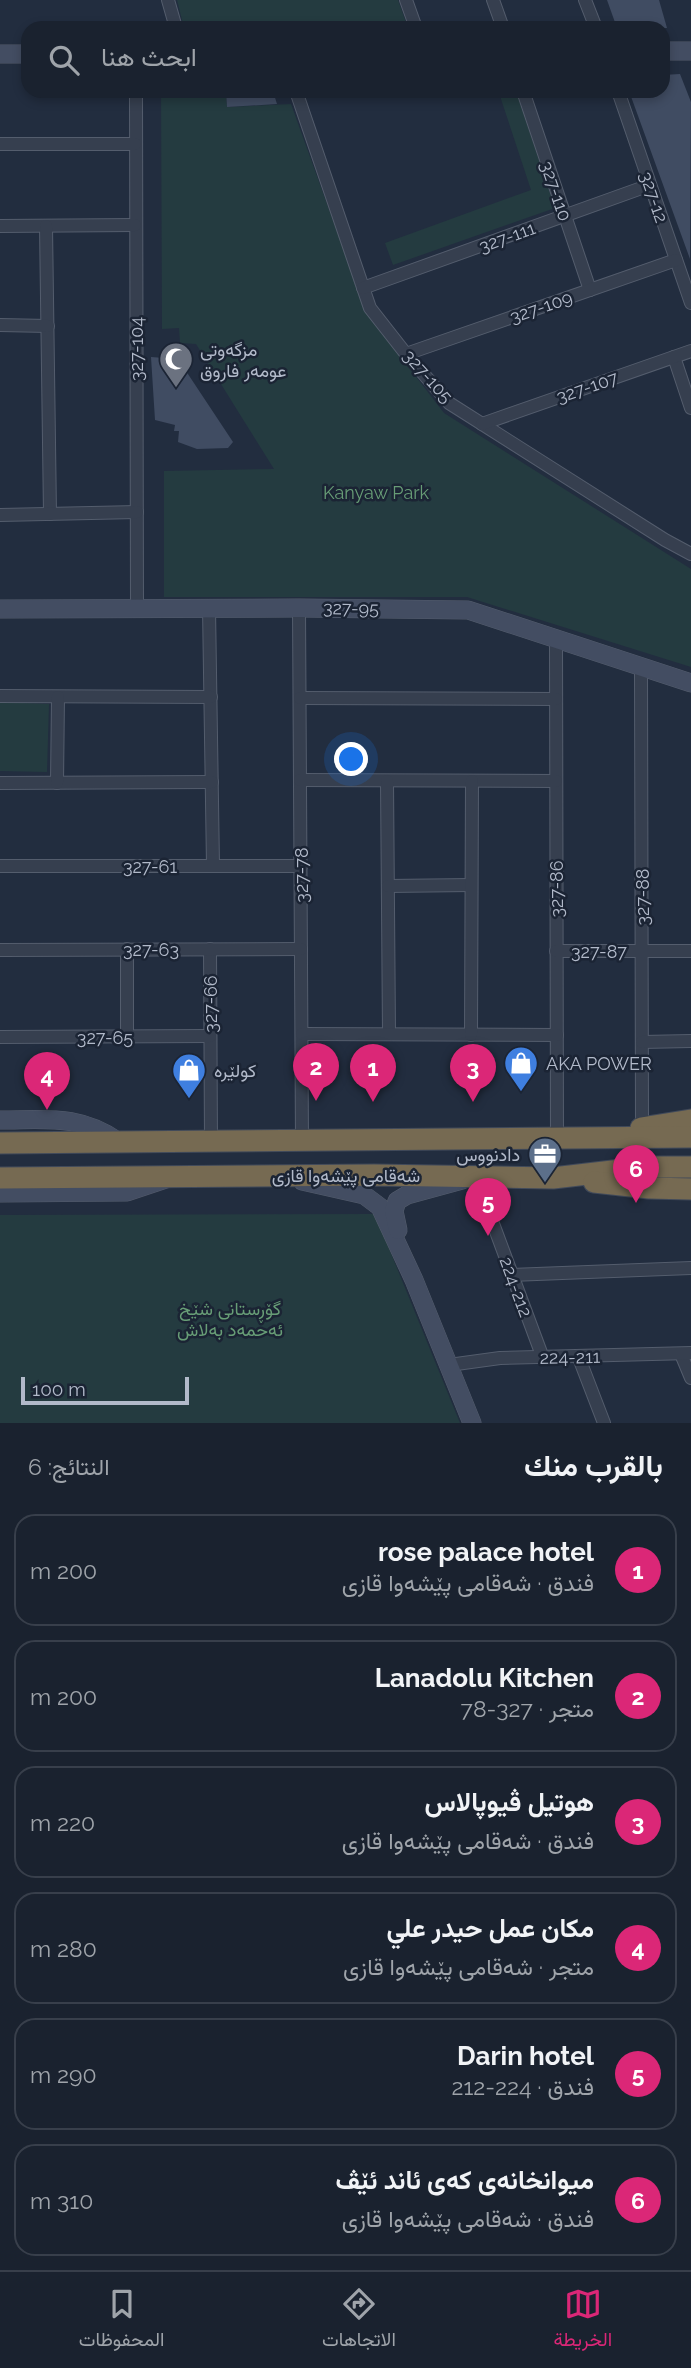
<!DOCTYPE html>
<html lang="ar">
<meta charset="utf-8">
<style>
:root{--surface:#1a222f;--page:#232a37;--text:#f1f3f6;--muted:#9fa4aa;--line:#383f4b;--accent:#db2777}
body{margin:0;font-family:Raleway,Vazirmatn,sans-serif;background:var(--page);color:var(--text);direction:rtl}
.scale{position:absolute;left:21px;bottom:18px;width:168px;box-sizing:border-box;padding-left:7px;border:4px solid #b2baca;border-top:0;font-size:19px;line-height:24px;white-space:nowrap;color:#b2baca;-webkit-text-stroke:5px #1b2434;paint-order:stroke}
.you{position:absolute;left:352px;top:760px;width:24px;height:24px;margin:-18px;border:5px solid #fff;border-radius:50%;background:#1a73e8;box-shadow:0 0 0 10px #1a73e833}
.badge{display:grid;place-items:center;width:46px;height:46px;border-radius:50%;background:var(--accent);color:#fff;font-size:23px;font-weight:700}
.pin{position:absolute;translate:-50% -58px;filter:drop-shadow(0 2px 4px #0008)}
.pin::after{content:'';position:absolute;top:37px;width:24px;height:21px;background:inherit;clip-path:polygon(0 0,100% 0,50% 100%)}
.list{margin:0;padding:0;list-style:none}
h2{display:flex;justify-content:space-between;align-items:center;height:91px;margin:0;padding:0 28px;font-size:30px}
h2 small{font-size:23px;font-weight:400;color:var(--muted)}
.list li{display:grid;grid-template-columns:46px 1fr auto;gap:21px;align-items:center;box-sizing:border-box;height:112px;margin:0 14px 14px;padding:0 14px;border:2px solid var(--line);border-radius:21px}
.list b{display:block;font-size:26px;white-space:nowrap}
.list p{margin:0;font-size:23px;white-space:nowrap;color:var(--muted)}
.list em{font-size:23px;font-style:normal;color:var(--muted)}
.icon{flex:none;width:38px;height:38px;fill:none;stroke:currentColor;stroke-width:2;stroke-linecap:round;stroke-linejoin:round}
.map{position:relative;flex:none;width:691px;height:1423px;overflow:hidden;direction:ltr}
.search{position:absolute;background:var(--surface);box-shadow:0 4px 10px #0003;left:21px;right:21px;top:21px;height:77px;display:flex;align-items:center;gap:18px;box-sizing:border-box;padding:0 24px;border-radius:21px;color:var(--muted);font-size:26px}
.sheet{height:847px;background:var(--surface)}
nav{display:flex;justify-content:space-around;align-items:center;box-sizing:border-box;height:98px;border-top:2px solid var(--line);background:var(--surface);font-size:19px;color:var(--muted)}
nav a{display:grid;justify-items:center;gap:4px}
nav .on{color:var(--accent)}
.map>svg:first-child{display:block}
.green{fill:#243b40}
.building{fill:#404c62}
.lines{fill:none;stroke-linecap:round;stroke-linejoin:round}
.street-casing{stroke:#545d6d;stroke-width:14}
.secondary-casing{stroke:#545d6d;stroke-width:19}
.highway-casing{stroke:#414a5a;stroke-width:23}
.street{stroke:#363f4f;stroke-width:12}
.secondary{stroke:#434d62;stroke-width:18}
.highway{stroke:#766a52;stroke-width:21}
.labels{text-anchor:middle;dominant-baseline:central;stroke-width:5;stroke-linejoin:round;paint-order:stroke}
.street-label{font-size:18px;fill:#b2baca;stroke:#1b2434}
.poi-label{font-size:18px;fill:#b2baca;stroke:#1b2434;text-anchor:start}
.park-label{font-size:18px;fill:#679d76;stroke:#1b2434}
</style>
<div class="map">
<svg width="691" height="1423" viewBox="0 0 691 1423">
<rect width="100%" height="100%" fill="#222d3f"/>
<g class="green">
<polygon points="177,0 398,0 408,28 184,28"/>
<polygon points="161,91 226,91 227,107 291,104 366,312 444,413 691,569 691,667 467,597 164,597 164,471 274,469 196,344 180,343 179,328 162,329"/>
<polygon points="503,91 516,91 555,208 393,265 385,243 531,190 499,93"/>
<polygon points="0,702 49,704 47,772 0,771"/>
<polygon points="375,1214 460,1423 0,1423 0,1215"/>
</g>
<g class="building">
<polygon points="607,0 659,0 667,28 617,28"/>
<polygon points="680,74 691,102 690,259 629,91 663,91 663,75"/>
<polygon points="226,91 273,91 277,104 227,107"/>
<polygon points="151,357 178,359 233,442 228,448 197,449 178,442 179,431 174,431 175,425 155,420"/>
</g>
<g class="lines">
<g class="street-casing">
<g id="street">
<polyline points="168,0 176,28"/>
<polyline points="406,0 416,28"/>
<polyline points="493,0 503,28"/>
<polyline points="585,0 596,28"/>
<polyline points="136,91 137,607"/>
<polyline points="296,91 370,308 406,354 449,403 665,540 691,554"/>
<polyline points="523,91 590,290"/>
<polyline points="618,91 691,303"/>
<polyline points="0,144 135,144"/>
<polyline points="0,226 135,225"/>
<polyline points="46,226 50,514"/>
<polyline points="363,288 650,185"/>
<polyline points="0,325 48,326"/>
<polyline points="406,354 676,260"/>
<polyline points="674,357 691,408"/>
<polyline points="482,424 691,351"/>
<polyline points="0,515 137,512"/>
<polyline points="209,608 213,866"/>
<polyline points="299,608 302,1142"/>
<polyline points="556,639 557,1139"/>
<polyline points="641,668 642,1127"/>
<polyline points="0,696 211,697"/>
<polyline points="300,698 556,699"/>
<polyline points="300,780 556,781"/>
<polyline points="387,781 389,1034"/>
<polyline points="0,783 212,782"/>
<polyline points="57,783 58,697"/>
<polyline points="0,866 301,866"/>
<polyline points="388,886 471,885"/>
<polyline points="210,949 211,1142"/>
<polyline points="0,950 301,949"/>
<polyline points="556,951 691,951"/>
<polyline points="302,1034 557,1035"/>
<polyline points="471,1035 472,781"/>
<polyline points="127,1036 127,949"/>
<polyline points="0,1037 210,1036"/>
<polyline points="642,1042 691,1041"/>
<polyline points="478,1176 485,1202 543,1358"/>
<polyline points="511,1275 691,1268"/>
<polyline points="681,1354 691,1378"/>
<polyline points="579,1358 604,1423"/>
<polyline points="449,1365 500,1358 691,1353"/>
</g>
</g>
<g class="secondary-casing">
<g id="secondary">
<polyline points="663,51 691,51"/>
<polyline points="0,54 28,54"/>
<polyline points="0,609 299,608 468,610 691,683"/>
<path d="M0,1120C47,1120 79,1114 119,1142"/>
<polyline points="302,1181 364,1195 380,1207 414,1280 472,1423"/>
<polyline points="0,1193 127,1192 166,1179"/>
<polyline points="398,1230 394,1211 397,1201 407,1195 462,1180"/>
</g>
</g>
<g class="highway-casing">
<g id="highway">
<polyline points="641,1128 691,1120"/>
<polyline points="0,1143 691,1137"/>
<polyline points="0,1178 374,1175 553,1178 647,1167 691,1167"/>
<polyline points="594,1182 649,1188 691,1189"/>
</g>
</g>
<use href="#street" class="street"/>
<use href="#secondary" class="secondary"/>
<use href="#highway" class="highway"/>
</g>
<defs>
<g id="mosque-pin" transform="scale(1.75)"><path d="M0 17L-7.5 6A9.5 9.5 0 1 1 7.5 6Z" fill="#6b7280" stroke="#1b2434"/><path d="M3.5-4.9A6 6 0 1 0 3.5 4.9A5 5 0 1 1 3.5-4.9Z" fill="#fff"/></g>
<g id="shop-pin" transform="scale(1.75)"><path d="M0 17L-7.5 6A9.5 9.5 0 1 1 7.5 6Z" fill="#3f7fe0" stroke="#1b2434"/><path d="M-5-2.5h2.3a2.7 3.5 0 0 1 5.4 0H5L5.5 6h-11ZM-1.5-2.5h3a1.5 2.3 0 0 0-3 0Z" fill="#fff"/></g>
<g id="office-pin" transform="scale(1.75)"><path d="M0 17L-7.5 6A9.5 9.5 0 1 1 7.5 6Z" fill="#5c6f8a" stroke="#1b2434"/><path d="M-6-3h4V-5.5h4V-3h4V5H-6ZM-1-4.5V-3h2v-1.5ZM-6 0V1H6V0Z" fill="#fff"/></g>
</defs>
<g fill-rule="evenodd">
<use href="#mosque-pin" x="176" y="359"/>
<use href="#shop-pin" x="521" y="1063"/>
<use href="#shop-pin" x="189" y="1070"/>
<use href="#office-pin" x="545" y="1154"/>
</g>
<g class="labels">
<g class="street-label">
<text transform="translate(556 191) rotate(71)">327-110</text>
<text transform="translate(654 197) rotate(71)">327-12</text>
<text transform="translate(507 237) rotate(-20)">327-111</text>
<text transform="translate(541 307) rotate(-19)">327-109</text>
<text transform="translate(136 349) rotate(-90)">327-104</text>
<text transform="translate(428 376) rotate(48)">327-105</text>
<text transform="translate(587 387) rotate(-19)">327-107</text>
<text transform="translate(351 608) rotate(1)">327-95</text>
<text x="150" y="866">327-61</text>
<text transform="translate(301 875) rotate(-90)">327-78</text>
<text transform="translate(556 889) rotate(-90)">327-86</text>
<text transform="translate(642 897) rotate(-90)">327-88</text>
<text x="151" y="949">327-63</text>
<text x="599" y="951">327-87</text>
<text transform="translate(210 1004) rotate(-90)">327-66</text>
<text x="105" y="1037">327-65</text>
<text x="346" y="1175">شەقامی پێشەوا قازی</text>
<text transform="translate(516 1287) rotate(70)">224-212</text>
<text transform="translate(570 1357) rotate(-1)">224-211</text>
</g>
<g class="poi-label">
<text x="200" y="349">مزگەوتی<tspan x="200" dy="21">عومەر فاروق</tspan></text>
<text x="546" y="1063">AKA POWER</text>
<text x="214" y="1070">کولێرە</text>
<text x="520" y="1154" text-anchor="end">دادنووس</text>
</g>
<g class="park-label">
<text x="376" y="492">Kanyaw Park</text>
<text x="230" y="1308">گۆڕستانی شێخ<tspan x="230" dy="21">ئەحمەد بەلاش</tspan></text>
</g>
</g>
</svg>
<div class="scale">100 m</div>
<div class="you"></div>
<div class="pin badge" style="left:373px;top:1102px">1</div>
<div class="pin badge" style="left:316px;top:1101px">2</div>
<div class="pin badge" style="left:473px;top:1102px">3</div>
<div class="pin badge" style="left:47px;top:1110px">4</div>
<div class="pin badge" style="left:488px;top:1236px">5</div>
<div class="pin badge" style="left:636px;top:1203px">6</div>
<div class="search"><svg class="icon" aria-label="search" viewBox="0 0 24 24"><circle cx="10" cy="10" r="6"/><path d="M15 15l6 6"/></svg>ابحث هنا</div>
</div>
<section class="sheet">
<h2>بالقرب منك<small>النتائج: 6</small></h2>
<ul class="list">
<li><span class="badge">1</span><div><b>rose palace hotel</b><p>فندق · شەقامی پێشەوا قازی</p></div><em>200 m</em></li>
<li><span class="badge">2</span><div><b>Lanadolu Kitchen</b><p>متجر · 327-78</p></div><em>200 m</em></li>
<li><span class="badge">3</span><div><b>هوتیل ڤیوپالاس</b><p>فندق · شەقامی پێشەوا قازی</p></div><em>220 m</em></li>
<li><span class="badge">4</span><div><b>مكان عمل حيدر علي</b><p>متجر · شەقامی پێشەوا قازی</p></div><em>280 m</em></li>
<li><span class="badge">5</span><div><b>Darin hotel</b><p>فندق · 224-212</p></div><em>290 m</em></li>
<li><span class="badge">6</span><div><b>میوانخانەی کەی ئاند ئێڤ</b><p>فندق · شەقامی پێشەوا قازی</p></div><em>310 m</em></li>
</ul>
</section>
<nav>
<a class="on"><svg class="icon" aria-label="map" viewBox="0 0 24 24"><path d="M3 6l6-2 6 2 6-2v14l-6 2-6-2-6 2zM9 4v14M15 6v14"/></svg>الخريطة</a>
<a><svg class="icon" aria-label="directions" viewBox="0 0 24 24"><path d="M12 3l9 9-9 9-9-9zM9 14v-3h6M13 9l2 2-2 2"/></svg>الاتجاهات</a>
<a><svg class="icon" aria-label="saved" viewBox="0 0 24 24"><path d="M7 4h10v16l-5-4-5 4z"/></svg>المحفوظات</a>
</nav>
